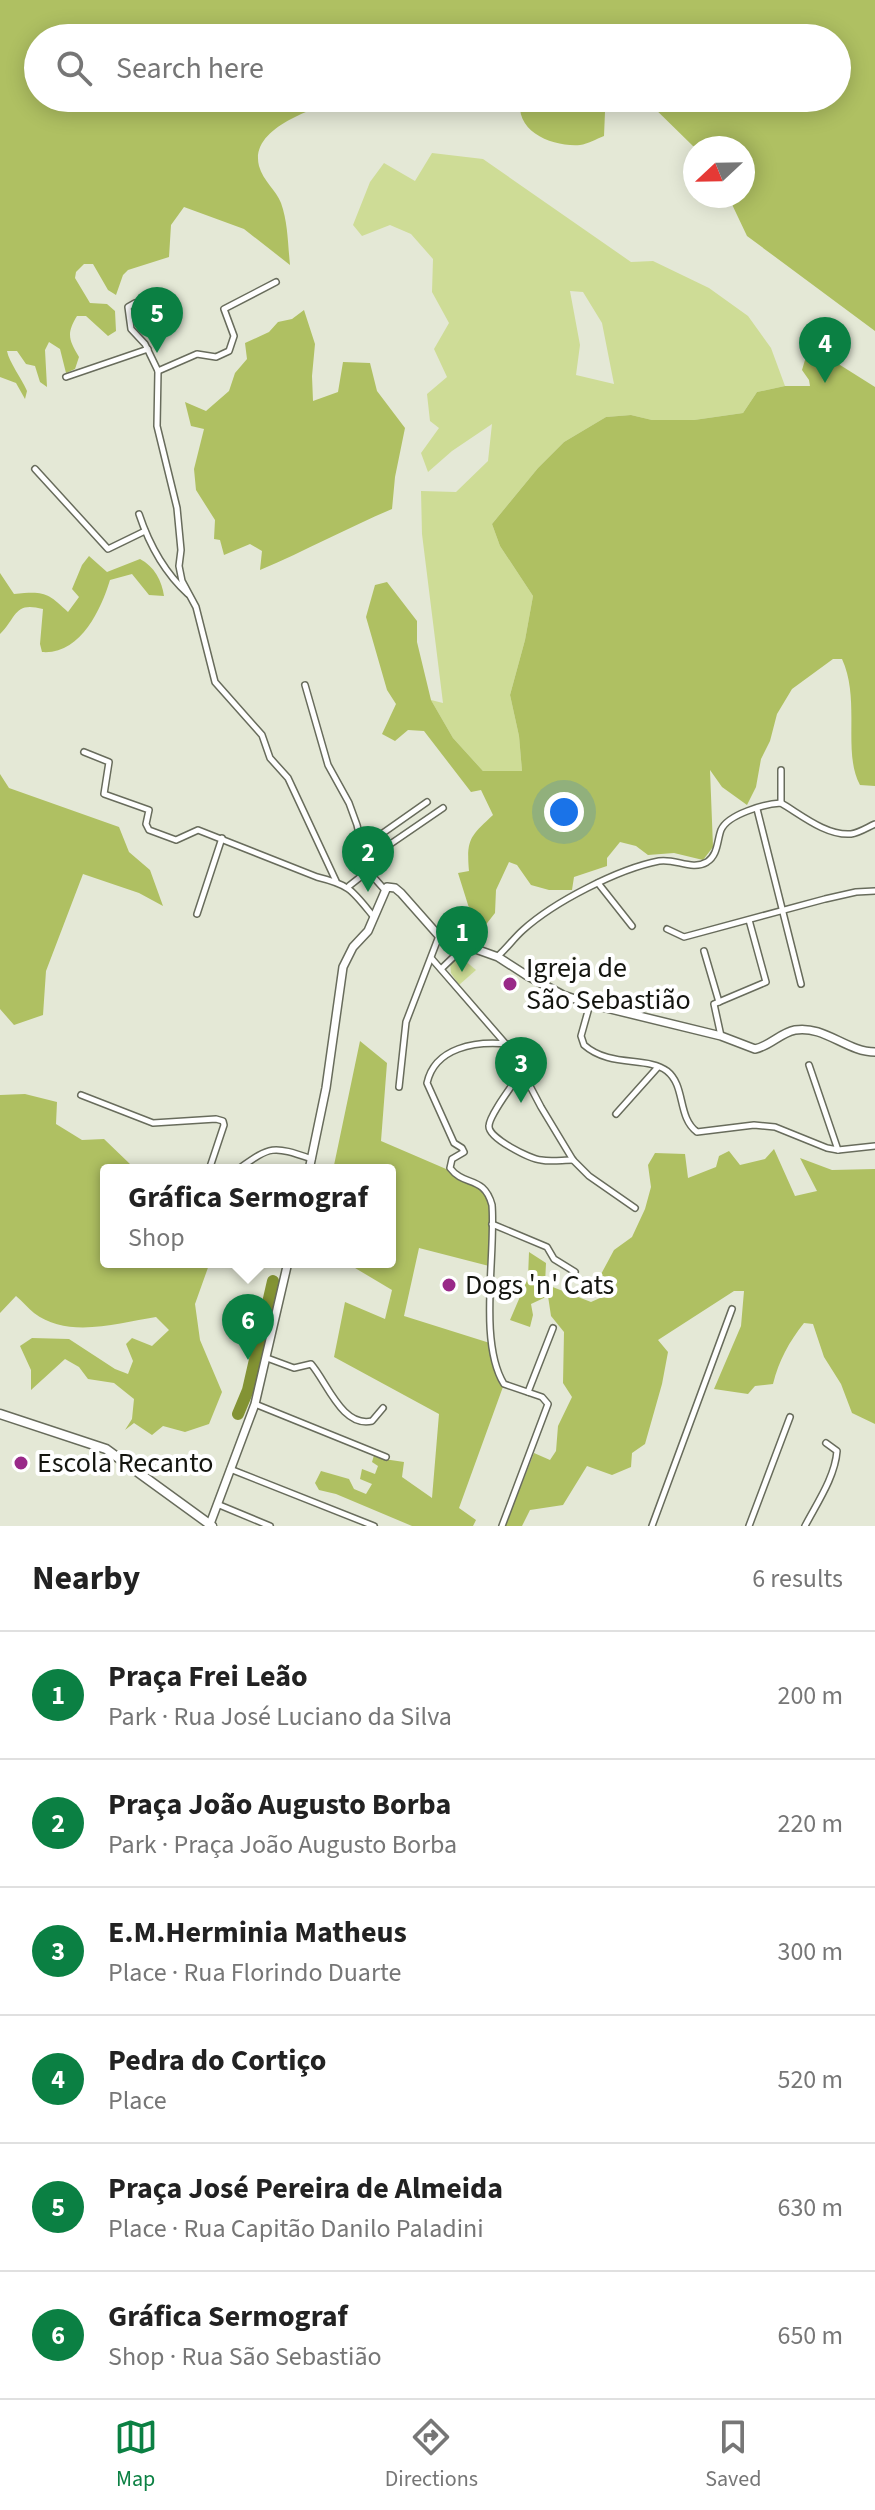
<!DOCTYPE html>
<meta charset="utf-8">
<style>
:root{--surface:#fff;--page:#f6f6f6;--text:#222;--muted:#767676;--line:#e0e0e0;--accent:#0b8043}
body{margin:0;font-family:"Source Sans 3",sans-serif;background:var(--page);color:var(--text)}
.compass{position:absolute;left:683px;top:136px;width:72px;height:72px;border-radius:50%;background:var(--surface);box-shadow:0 4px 20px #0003;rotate:248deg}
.you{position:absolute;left:564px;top:812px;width:28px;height:28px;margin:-20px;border:6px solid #fff;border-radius:50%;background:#1a73e8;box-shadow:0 0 0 12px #1a73e833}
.badge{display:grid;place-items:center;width:52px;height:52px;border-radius:50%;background:var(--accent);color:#fff;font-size:26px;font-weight:700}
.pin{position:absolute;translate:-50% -66px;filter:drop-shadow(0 2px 4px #0008)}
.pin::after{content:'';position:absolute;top:42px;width:28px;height:24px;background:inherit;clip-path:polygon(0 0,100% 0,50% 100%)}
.popup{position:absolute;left:100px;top:1164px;width:296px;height:104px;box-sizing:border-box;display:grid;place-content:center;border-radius:8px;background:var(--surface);filter:drop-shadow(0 2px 6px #0005);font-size:26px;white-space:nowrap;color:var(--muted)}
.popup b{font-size:30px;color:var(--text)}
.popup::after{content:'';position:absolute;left:50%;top:100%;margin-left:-16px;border:16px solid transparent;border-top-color:var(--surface)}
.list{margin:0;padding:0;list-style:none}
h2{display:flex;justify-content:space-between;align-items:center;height:104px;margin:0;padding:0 32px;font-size:34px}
h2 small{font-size:26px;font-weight:400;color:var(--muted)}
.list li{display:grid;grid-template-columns:52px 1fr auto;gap:24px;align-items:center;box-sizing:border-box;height:128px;padding:0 32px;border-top:2px solid var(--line)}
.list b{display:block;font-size:30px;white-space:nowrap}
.list p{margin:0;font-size:26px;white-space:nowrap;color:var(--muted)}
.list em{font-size:26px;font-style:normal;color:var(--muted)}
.icon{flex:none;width:44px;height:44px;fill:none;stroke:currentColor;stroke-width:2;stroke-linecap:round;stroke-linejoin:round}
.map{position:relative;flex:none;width:875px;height:1526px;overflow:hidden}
.search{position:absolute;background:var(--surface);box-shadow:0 4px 20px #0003;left:24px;right:24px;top:24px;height:88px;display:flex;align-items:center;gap:20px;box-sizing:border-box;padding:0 28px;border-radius:44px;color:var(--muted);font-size:30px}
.sheet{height:872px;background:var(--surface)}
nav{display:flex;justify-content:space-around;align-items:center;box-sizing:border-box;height:112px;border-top:2px solid var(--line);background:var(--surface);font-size:22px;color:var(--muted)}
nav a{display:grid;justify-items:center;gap:4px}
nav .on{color:var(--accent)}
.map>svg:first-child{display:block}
.green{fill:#cedc96;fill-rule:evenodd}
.forest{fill:#afc062}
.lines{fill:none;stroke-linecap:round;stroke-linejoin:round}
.river{stroke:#839334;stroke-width:12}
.minor-casing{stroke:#686c5c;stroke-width:8}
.tertiary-casing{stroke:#686c5c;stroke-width:10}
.secondary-casing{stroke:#686c5c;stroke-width:11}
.minor{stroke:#fff;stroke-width:5}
.tertiary{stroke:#fff;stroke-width:7}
.secondary{stroke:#fff;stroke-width:8}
.poi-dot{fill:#992988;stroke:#fff;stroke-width:3}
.labels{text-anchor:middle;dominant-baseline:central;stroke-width:8;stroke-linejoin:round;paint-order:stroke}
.poi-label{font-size:28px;fill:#14150f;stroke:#fff;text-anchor:start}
</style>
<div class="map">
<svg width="875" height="1526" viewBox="0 0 875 1526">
<rect width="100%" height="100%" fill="#e4e8d6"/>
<g class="green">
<path d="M432,153L483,159L631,262L653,261L709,288L748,316L771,348L785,386L757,392L743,413L694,420H652L631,415L606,417L564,442L538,468L492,524L500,546L533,596L525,640L510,695L519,736L522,771H483L453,738L431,700L443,703L422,534L421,491L456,492L488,461L492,424L452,451L428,472L421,453L439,428L430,421L427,394L447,377L434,349L449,323L432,292L433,259L411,234L390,225L362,236L353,225L370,182L384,163L415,181ZM570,291L583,292L602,323L614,384L576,375L580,345Z"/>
<polygon points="458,958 463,959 476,970 459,985 451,973 450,963"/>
</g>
<g class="forest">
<path d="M0,0H875V331L747,236L728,196H743V148H695L644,98H837V38H554L545,29L527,27L518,38H38V98H344C316,108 249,127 259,166C263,181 276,190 281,203C288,222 288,246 290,265L244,229L184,207L171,225L169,257L128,270L123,275L116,295L108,290L93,264H84L76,272L75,278L90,303L107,304L115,311L116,331L108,336L86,316H77C66,334 69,340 79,357L75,369L66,373L60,349L49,342L45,350L47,387L40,382L35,366L26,364L17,351H7C9,362 22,379 27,391L25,399L16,383L0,377Z"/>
<path d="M521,98H611L605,112L604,136C596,139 588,144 580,145C553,147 513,132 521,98Z"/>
<path d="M304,310L315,344L312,376L313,401L338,392L343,362L370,363L377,391L405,428L395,477L392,509C347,528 305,551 260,570L262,551L250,544L224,555L220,540L214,539L215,520L196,490L194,469L204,429L191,426L185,402L206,411L229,391L235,373L247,359L245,343L269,332L278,322L292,319Z"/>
<path d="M821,353L875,387V786L860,785C842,752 861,700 842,659H833L792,689L777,714L770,741L761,759L756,787L747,805L722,787L710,770L713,847L703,860L674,853L648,855L636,846L620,842L607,858V866L574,877L572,890H549L531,885L517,865L509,862L496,890L495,913L484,927L451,925L449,918L469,908L458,873L469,871C466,838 471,836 493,815L481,790L471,792L424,731L408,730L395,741L382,734L396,704L387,690L366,617L375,585L387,582L417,621V642L431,700L453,738L483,771H522L519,736L510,695L525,640L533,596L500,546L492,524L538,468L564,442L606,417L631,415L652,420H694L743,413L757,392L785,386H810L809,380L802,370L805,360Z"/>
<path d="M89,556L107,572L140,559C154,566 162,581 164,596L149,595L132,574L110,580C101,610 80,655 42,652L40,644L43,609C14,601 17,617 0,634V573L14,594C44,591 47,592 68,612L79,597L72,589L82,565Z"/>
<polygon points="0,774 9,788 119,827 129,852 150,870 163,906 139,893 83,874 46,971 43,1015 14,1025 0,1009"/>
<polygon points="360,1041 387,1063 381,1141 481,1184 492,1205 489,1266 419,1248 404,1316 493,1344 504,1384 459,1508 476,1520 473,1526 412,1526 336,1494 319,1490 315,1483 321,1471 349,1479 354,1489 366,1494 372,1484 360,1479 362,1469 375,1474 378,1466 372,1462 375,1452 382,1455 384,1459 404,1462 402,1477 432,1498 439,1414 334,1357 345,1302 385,1319 392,1290 345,1262 390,1262 390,1170 333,1170"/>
<path d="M25,1094L57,1102L56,1124L82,1140L104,1139L130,1164L147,1170H106V1262H210L195,1304L200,1340L222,1392L209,1424L185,1432L163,1426L152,1435L134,1423L125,1430L132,1419L134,1399L114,1383L88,1379L79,1367L65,1359L31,1390V1370L20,1346L32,1338L69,1339L115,1369L128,1374L133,1361L126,1344L132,1338L152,1346L169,1330L156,1317C118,1323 68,1339 34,1313C28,1308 22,1301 16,1296L0,1313V1095Z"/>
<path d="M774,1149L795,1196L817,1191L800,1158L832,1170L875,1169V1424L852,1413L841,1384L824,1357L813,1324L804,1323C789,1342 779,1360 773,1384L755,1386L748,1394L714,1389L741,1326L744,1291H734L658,1340L668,1352L662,1384L645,1444L632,1453L631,1467L612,1475L587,1466L563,1505L530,1510L522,1526H505L534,1453L550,1460L556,1451L558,1426L572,1397L563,1383L564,1332L551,1316L548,1296L531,1304L533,1315L530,1327L510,1320L528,1278L529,1252L546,1263L545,1284L591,1302L609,1294L599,1278L614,1250L632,1237L645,1209L651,1187L648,1165L655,1153L685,1154L688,1178L716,1167L719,1156L729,1151L740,1165L765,1159Z"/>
</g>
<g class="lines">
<polyline class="river" points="238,1414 248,1390 273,1281"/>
<g class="minor-casing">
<g id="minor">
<polyline points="135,303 128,307 131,329 145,344 158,371 157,426 177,508 181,550 179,566 182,581 196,607 215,682 262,735 270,758 288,778 336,881"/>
<polyline points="158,371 197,354 216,357 229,351 234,336 224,309 276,282"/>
<polyline points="66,377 148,349"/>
<polyline points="35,469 108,549 145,531"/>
<path d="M139,514C149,544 165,573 188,594"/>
<polyline points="305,685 328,765 349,803 357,825 368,871"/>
<path d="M84,752L109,762L104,794L149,810L146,824L149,830L176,840L198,830L317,877C350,885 352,890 373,916"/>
<polyline points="781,803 781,770"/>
<polyline points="757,809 801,984"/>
<polyline points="363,847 427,802"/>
<polyline points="367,864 389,845 443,808"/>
<polyline points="368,871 384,889"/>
<polyline points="598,883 632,926"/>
<polyline points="349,886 368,871"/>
<polyline points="197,914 222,838"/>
<polyline points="667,929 684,937 825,899 856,892 875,891"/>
<polyline points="704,951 719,1002"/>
<path d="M498,956C507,948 514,938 523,930C554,902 618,869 659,861C675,858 692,871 707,862C718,855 717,841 721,830C728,814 765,804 781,803C800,814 826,836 851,834C859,833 868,827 875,824"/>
<polyline points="432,959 511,1050 541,1107 573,1160 589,1176 635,1208"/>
<polyline points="441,969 465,946"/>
<path d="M590,1004L581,1036L584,1045C610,1068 647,1056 667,1071C686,1086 677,1117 697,1132L754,1125L775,1127L827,1148L838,1150L875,1146"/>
<polyline points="721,1036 714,1004 766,982 749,920"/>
<polyline points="809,1065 838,1150"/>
<path d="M522,1071C515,1082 489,1115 489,1126C488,1138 530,1159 541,1160C551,1162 562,1160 573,1160"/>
<polyline points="399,1087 406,1022 439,936"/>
<polyline points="81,1095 153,1123 216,1119 223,1121 224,1125 209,1170"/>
<polyline points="616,1114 658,1067"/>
<path d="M237,1170C271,1146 271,1145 312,1159"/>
<polyline points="492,1224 547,1247 554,1259 575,1272"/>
<path d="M267,1358L294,1368L311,1364C327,1382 342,1428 372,1421L383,1408"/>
<polyline points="528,1392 553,1328"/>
<polyline points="255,1404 386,1457"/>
<polyline points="230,1469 374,1526"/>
<polyline points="217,1504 270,1526"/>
<path d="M502,1526L548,1404L542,1397L504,1384C478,1342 496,1254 492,1205C484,1175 464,1187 450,1168L452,1159L464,1152L462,1148L454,1143L427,1083C435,1047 476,1041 507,1044"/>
<polyline points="652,1526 732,1309"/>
<polyline points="749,1526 790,1417"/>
<path d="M805,1526C817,1503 835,1477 837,1451L826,1443"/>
</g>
</g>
<g class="tertiary-casing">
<g id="tertiary">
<path d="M309,1170L326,1088L343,967L353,947L368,931L387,887L395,888L401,893L439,936L498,957L526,975L563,995L590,1004L721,1036L755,1049C770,1046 780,1033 795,1030C824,1025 847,1052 875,1052"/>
<polyline points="210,1524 255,1404 288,1262"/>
</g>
</g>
<g class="secondary-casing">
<polyline id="secondary" points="0,1414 106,1449 212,1526"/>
</g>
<use href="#minor" class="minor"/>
<use href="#tertiary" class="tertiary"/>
<use href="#secondary" class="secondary"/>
</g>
<g class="poi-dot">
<circle cx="510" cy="984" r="8"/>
<circle cx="449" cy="1285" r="8"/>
<circle cx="21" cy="1463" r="8"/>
</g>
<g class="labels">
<g class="poi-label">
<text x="526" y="968">Igreja de<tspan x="526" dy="32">São Sebastião</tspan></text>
<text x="465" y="1285">Dogs 'n' Cats</text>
<text x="37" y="1463">Escola Recanto</text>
</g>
</g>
</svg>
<svg class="compass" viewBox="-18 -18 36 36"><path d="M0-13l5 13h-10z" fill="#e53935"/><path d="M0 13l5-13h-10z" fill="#767676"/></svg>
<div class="you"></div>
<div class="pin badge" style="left:462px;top:972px">1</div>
<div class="pin badge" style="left:368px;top:892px">2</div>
<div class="pin badge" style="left:521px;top:1103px">3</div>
<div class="pin badge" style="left:825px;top:383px">4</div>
<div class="pin badge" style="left:157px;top:353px">5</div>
<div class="pin badge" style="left:248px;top:1360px">6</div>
<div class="popup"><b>Gráfica Sermograf</b>Shop</div>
<div class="search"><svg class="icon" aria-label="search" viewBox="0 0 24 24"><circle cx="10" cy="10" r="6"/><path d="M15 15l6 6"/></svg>Search here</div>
</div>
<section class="sheet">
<h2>Nearby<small>6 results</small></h2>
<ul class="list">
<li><span class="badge">1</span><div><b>Praça Frei Leão</b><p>Park · Rua José Luciano da Silva</p></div><em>200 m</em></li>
<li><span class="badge">2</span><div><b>Praça João Augusto Borba</b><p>Park · Praça João Augusto Borba</p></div><em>220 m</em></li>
<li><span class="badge">3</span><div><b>E.M.Herminia Matheus</b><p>Place · Rua Florindo Duarte</p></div><em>300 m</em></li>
<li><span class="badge">4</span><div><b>Pedra do Cortiço</b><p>Place</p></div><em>520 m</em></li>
<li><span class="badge">5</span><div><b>Praça José Pereira de Almeida</b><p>Place · Rua Capitão Danilo Paladini</p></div><em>630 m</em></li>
<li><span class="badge">6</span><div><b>Gráfica Sermograf</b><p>Shop · Rua São Sebastião</p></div><em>650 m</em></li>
</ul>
</section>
<nav>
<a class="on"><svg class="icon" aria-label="map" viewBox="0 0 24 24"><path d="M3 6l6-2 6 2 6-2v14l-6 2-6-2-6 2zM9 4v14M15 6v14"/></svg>Map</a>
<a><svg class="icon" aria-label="directions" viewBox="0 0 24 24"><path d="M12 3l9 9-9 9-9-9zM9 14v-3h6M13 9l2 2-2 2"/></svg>Directions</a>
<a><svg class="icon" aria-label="saved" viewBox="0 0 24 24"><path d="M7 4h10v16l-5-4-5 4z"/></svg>Saved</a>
</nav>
